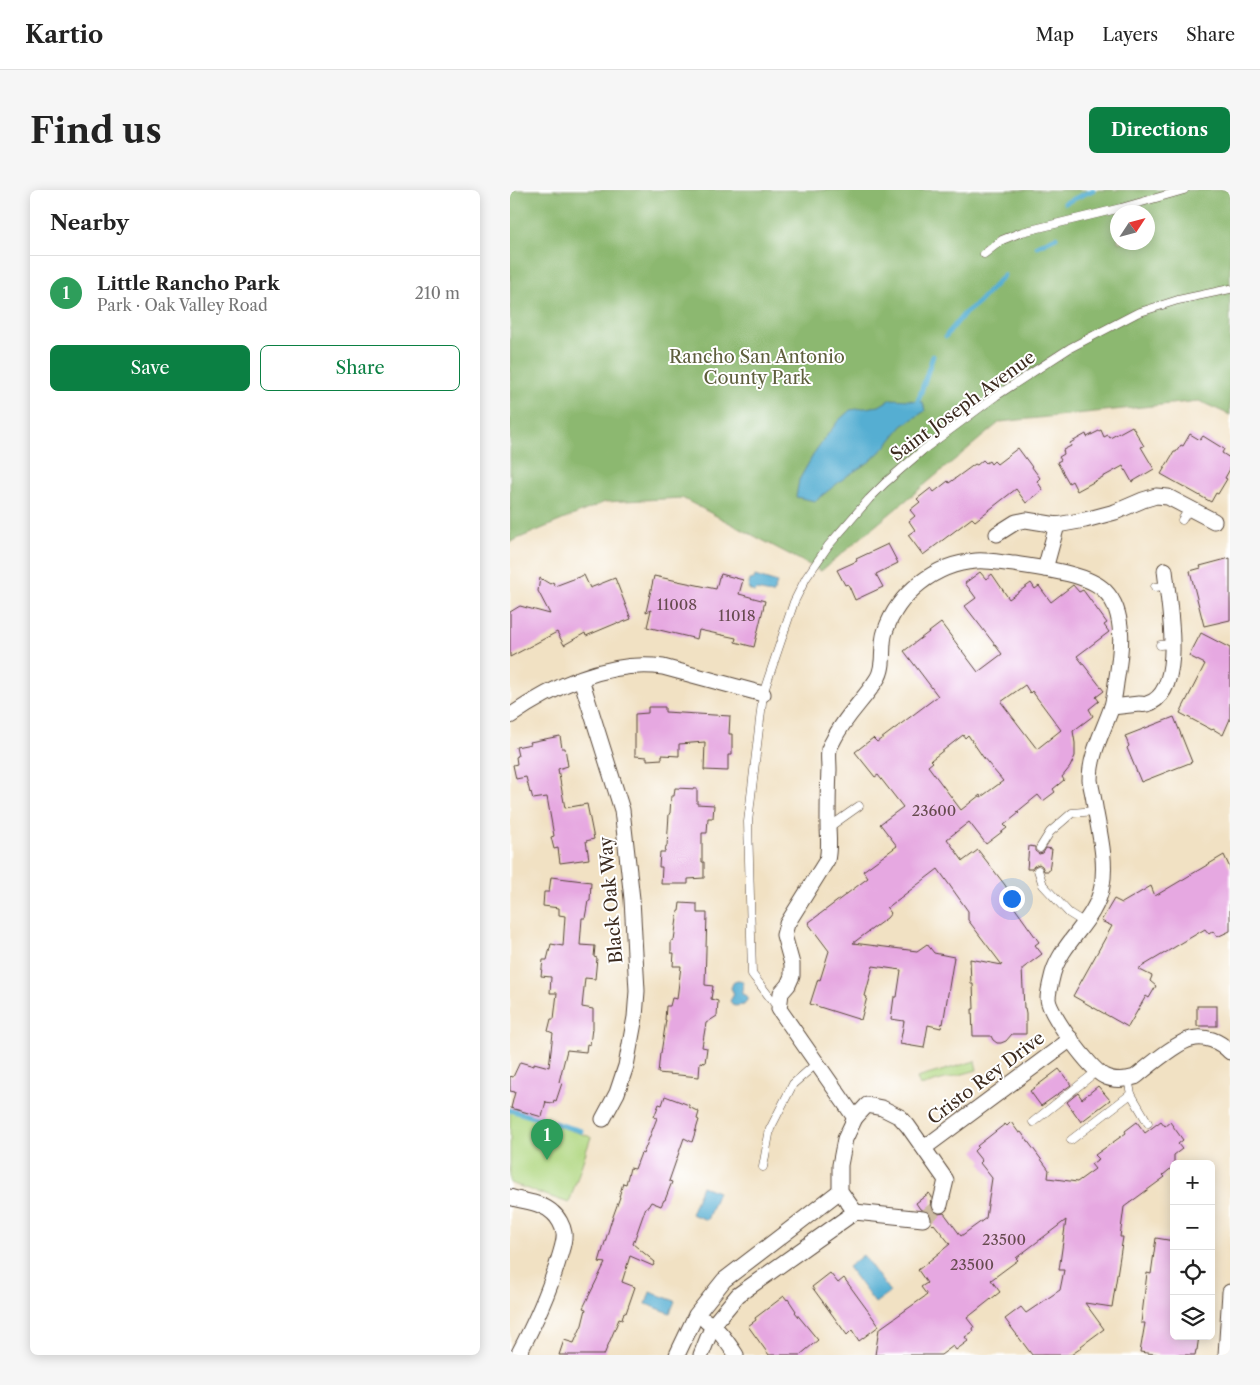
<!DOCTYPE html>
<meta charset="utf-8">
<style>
:root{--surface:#fff;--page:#f6f6f6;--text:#222;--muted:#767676;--line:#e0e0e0;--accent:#0b8043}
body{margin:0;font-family:"Libre Caslon Text",serif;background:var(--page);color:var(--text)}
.controls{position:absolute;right:15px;bottom:15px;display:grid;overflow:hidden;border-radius:8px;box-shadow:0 2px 12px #0003}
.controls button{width:45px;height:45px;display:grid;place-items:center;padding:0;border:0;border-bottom:1px solid var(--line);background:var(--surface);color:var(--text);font:25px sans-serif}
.compass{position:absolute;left:600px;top:15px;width:45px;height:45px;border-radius:50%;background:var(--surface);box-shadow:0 2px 12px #0003;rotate:54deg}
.you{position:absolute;left:501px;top:708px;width:18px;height:18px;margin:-12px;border:4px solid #fff;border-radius:50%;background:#1a73e8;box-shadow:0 0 0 8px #1a73e833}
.badge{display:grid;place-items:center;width:32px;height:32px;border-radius:50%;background:var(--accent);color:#fff;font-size:16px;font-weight:700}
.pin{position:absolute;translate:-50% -41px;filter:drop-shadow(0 1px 2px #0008)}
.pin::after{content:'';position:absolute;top:26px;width:18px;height:15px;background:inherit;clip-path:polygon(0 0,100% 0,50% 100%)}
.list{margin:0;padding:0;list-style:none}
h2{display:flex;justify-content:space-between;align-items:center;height:65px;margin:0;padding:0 20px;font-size:21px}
h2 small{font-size:16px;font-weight:400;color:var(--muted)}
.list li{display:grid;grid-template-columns:32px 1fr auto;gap:15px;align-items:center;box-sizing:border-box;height:75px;padding:0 20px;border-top:1px solid var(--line)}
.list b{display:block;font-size:19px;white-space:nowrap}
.list p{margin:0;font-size:16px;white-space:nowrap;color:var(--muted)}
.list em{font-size:16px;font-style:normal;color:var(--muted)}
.actions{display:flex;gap:10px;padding:15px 20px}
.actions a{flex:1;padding:11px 0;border:1px solid var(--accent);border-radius:8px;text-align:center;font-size:18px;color:var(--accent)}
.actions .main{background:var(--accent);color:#fff}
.icon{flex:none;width:28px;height:28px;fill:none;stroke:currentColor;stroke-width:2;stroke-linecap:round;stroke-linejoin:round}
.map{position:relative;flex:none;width:720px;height:1165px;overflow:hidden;border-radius:8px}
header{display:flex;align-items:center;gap:30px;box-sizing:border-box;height:70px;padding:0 25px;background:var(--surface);border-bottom:1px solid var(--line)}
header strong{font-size:24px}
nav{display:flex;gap:28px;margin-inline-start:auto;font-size:18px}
.intro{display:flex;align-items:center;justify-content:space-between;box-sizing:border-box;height:120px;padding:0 30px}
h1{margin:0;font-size:35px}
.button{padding:12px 22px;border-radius:8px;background:var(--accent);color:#fff;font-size:18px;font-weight:700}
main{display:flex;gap:30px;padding:0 30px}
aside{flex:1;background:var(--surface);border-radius:8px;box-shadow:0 2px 12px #0003}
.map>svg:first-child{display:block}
.green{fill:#b0d781;stroke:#768050}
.forest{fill:#8cb86f;stroke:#647146;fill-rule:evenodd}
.water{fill:#55aed2;stroke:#486c78}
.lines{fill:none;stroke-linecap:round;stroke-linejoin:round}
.stream{stroke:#55aed2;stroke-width:5}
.building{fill:#e6a8e1;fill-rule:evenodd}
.street-tunnel{stroke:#cdbca2;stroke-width:15;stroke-dasharray:15 8;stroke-linecap:butt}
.lane-casing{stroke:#564537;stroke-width:9}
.street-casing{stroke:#564537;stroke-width:17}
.lane{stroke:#fff;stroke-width:8}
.street{stroke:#fff;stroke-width:15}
.labels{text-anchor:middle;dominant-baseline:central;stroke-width:4;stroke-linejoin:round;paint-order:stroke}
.number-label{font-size:15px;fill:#664a4f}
.park-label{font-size:18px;fill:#5e5e3c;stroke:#fff}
.street-label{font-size:18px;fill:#3b2a1e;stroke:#fff}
</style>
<header>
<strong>Kartio</strong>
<nav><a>Map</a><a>Layers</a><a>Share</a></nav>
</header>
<div class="intro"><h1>Find us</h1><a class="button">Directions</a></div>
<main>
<aside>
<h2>Nearby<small></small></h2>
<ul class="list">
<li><span class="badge" style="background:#2e9e5b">1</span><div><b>Little Rancho Park</b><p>Park · Oak Valley Road</p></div><em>210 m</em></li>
</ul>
<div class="actions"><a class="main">Save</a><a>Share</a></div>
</aside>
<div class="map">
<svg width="720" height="1165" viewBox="0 0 720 1165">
<rect width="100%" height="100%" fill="#fff"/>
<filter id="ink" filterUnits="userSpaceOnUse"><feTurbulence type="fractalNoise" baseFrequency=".02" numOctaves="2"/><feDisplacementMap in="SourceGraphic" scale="10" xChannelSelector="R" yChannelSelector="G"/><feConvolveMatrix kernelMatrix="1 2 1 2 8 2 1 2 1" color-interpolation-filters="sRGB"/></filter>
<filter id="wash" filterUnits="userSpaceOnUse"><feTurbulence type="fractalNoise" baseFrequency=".0096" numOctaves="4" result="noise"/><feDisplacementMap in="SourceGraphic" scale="20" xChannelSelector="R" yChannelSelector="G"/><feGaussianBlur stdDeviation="1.12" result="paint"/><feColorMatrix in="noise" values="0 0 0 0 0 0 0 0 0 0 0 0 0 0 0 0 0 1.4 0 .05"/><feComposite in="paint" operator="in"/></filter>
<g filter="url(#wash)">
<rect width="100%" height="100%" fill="#f1e1c3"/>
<g class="green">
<polygon points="465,871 467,880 410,896 407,888"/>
<polygon points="0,920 81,947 59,1013 0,993"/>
</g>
<path class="forest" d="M0,0H720V225L689,211L490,232L311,381L172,308L95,312L0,352ZM608,22H638V52H608Z"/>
<g class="water">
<polygon points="381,209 399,210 413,212 415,221 392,236 376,256 359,272 337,286 305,311 286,307 289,290 306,260 328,231 340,220 369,216"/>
<polygon points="245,386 267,393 263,404 257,403 256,402 247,400 244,402 240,400 238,398 240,390 244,389"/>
<path d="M227,790C237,790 231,798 232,804L237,806V810L234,815L224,816L220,811L224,804L221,798L223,793Z"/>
<polygon points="192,996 208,1002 197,1030 181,1024"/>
<polygon points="353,1065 380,1102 365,1113 338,1077"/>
<polygon points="140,1102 165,1111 160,1123 136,1114"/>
</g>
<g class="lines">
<g class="stream">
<polyline points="555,13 583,0"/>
<polyline points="527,56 546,47"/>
<polyline points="436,146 454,124 468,113 494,85"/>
<polyline points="408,211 423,166"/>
<polyline points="0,920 71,941"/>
</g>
</g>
<g id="blocks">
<g class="building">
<polygon points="622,236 634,256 631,257 644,279 622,292 613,276 567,301 562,291 559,293 547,272 551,270 549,267 554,264 553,260 561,256 560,253 576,244 577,247 591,240 594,247 598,245 600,248"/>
<polygon points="680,244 690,250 693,246 714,259 712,263 720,268 720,279 715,288 717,289 708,304 706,303 701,312 651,284 664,262 666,262 671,255 673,256"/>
<polygon points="508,258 530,288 527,291 533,300 516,313 506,299 465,331 462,328 413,365 398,345 405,340 399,331 405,326 400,320 410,312 407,309 421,298 424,302 438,291 439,293 465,274 467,275 473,270 476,273 479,271 481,274 484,271 487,274"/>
<polygon points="378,354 388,373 366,384 373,397 345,410 338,394 335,395 327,380 347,371 346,369"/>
<polygon points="720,368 720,430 694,436 680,381 691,378 690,376"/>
<path d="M470,382L476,389L482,384L499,409L521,393L525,399L529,396L541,412L563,395L569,402L573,400L597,433L594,435L599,442L567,466L594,501L586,507L589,511L579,519L583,526L563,541L565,553V566L560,577L552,587L554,590L543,599L545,602L533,611L528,605L507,622L509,623L494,635L497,638L476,654L459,632L437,649L453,671L468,660L495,695L498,700L494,703L529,752L525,755L532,764L512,779L514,818H515L516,823V844H502L496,851L491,853H487L483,850L481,846H463L462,819H464L463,794H461L460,769L492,775L458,730V721L428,679L377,718L381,723L377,728L343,753L407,761L417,754L424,763L444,767L433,834L432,833L431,838L418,835L414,858L390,854L394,831L381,829L384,807H387L391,780L363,776L355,806L357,807L356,811L351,830L300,814L308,789L310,790L319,761L298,733L358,688L353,681L387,656L370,634L393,617L368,585L365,587L345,562L363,548L367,552L428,506L394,461L431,433L468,482L492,464L455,416L466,408L455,393ZM515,495L520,503L522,501L551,540L527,559L491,512ZM453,545L455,548L458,545L473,567L493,591L471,607L470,605L451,620L418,576L423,572L421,570Z"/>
<polygon points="211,384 233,390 229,404 255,411 244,457 225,452 226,448 189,440 187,449 137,437 141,420 136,422 144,386 206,399 209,387 210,387"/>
<polygon points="74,385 80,398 105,388 121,429 108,434 107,433 76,446 75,443 54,455 47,442 0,467 0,422 10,416 40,424 28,401 30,388 40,394 43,392 45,396"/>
<polygon points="691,443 720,458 720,529 713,545 703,539 702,540 670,523 695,474 679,466"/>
<polygon points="138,517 155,517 155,522 220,526 219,544 222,544 222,565 218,565 218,581 194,580 195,552 169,554 169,566 152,565 152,569 137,570 137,567 125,566 125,524 138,523"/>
<polygon points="664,527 682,572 631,592 617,558 619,556 615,546"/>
<polygon points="50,546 52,558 55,558 58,576 48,579 55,618 77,614 84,649 76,651 79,669 50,673 48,658 44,659 41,647 44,646 37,607 23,609 21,602 20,603 16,587 6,589 3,575 7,574 6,567 8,566 6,557 21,554 20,552"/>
<polygon points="165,598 187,599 187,614 204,615 203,628 198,628 197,643 192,643 192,672 194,672 194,688 178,689 178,694 151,694 152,677 149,677 150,662 155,662 156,656 157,656 159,624 160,623 161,606 164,606"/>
<polygon points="519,656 525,657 525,661 529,664 533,663 536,658 542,659 539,681 534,681 532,676 529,674 524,676 522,679 517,679"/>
<polygon points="714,665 720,678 720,741 707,747 703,741 699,744 695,739 628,779 642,786 640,791 646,796 639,808 636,806 618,837 563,806 602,736 591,731 604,709 612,713 641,696 645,706"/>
<polygon points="41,687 81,692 80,711 78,711 75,728 72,728 70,755 85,756 84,767 87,768 85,789 75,788 72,817 83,819 83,839 82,838 80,855 77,854 76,862 57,860 49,892 52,893 46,911 44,910 43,913 35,912 36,911 32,927 1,918 5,902 0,901 0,886 3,887 10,872 24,876 24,873 39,877 43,843 38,841 41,829 44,829 47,803 40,803 41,787 31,786 33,770 37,770 41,754 53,756 55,726 49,725 49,718 33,716 34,702 39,702"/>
<polygon points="170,713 187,714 187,723 197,723 195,795 203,796 201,809 208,811 207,826 196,833 192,857 197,858 195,873 190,872 189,887 148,883 150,863 151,863 156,830 155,830 156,816 160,816 162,808 167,809 171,776 163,776 164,763 161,763 161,751 164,750 168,721 169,721"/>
<rect x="687" y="816" width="20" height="20"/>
<polygon points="549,879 561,895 531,916 520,901"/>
<polygon points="588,896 600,910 571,932 557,912 568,903 572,909"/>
<polygon points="155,906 179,915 179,917 189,922 187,929 189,930 182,952 174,948 159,991 162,992 155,1010 154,1010 151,1016 141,1012 138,1017 136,1017 123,1054 145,1072 143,1076 120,1066 112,1092 125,1097 116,1123 114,1122 112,1130 109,1129 94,1165 49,1165 54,1150 64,1153 72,1135 76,1119 73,1118 95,1073 89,1072 101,1032 110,1007 109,1007 113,993 116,994 120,978 125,979 131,963 133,964 147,928 144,927 149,914 152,915"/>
<polygon points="651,931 655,936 660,932 673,950 668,954 672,959 664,965 664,976 653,985 655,987 614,1017 610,1047 613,1047 602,1117 575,1113 594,1139 571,1156 571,1158 561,1165 522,1165 495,1129 511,1117 516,1123 550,1100 554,1080 549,1080 556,1030 506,1068 508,1070 481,1090 490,1102 457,1128 464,1137 463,1139 464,1141 455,1147 458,1151 446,1160 443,1156 431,1165 365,1165 369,1139 417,1105 411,1097 417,1093 408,1080 440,1054 424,1034 423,1035 421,1033 422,1026 419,1022 410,1019 406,1013 419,1003 422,1007 421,1017 423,1021 428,1024 434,1023 451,1046 476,1028 482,988 470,973 472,971 464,961 468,957 467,956 495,934 497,936 501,932 509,943 511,942 539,980 538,988 567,992 585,979 581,974 589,969 585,965 616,943 615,941 627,932 635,943"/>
<polygon points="646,1048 664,1051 664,1146 689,1146 687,1160 686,1160 685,1165 652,1165 630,1162 635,1133 631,1133 637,1083 641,1084"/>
<polygon points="320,1083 328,1093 334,1088 369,1136 349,1151 342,1140 337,1145 302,1097"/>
<polygon points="274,1106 277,1110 278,1109 286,1121 285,1122 308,1150 290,1165 259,1165 238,1136 246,1130 245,1128"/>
</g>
</g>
</g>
<g filter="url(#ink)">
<use href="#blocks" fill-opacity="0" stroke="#564537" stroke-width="1"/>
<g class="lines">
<polyline class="street-tunnel" points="413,1029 430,1015"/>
<g class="lane-casing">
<g id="lane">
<polyline points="474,64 492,50 512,42 611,18 674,0"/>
<polyline points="672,330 679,319"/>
<polyline points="645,397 657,396"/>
<polyline points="650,455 662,454"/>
<polyline points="318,638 349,616"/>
<polyline points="530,658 540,642 562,623 585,621"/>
<polyline points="528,680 533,695 559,723 575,733"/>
<polyline points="268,818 242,784 238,632 253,504 284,412 296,388 318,356 359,309 375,293 413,260 486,206 560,158 627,123 668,110 720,99"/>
<polyline points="618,889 621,904 638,933"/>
<polyline points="523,932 587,881"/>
<polyline points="561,950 621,904"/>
<polyline points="253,977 260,939 283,894 307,873"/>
</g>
</g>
<g class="street-casing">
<g id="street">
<polyline points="487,344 506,332 516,330 547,335 575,330 605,322 633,310 646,306 658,307 704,331"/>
<polyline points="535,379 547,335"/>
<polyline points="71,489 112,620 122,709 127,801 125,827 116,876 107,903 93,929"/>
<path d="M602,517C611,516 620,515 629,514C632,514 634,515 637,514C677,502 658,411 655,380"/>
<path d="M0,526C44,496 99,470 153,477L253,504"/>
<path d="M345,928L269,819L271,803L278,795L282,786V774L274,745L277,734L317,670C320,657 318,647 318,634C318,616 318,598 319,580C319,573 318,565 319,559C320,556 323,551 324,549C335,526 354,510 367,489C376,476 370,456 375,442C388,403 425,374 466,371C478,370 492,373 504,374C528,378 578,383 595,401C617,423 611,464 606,493C605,501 604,511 601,519C593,542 580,564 580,590C581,597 583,604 584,611C588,638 597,668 592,696C586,731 553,750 543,783C541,791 538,802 538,809C539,824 580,879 594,886C603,891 616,890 625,887C638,877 667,852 681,849C695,845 710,851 720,862"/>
<polyline points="414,958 561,849"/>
<path d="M0,1007C14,1012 32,1012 43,1023C48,1027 53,1036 54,1043C55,1050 52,1058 50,1065C40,1100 25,1133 8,1165"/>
<polyline points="345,1022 330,1001 330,975 335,949 345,928 357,915 372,918 390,927 398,936 436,990 430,1015"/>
<path d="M196,1131C210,1140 217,1152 226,1165"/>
<polyline points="167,1165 186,1125 214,1090 330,1001"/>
<polyline points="191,1165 203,1135 228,1105 345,1022 413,1029"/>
<polyline points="716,1165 720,1102"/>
</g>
</g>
<use href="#lane" class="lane"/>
<use href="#street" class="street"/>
</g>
</g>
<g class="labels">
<g class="number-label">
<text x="167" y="414">11008</text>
<text x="227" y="425">11018</text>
<text x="424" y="620">23600</text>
<text x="494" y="1049">23500</text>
<text x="462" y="1074">23500</text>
</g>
<g class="park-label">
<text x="247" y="167">Rancho San Antonio<tspan x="247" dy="21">County Park</tspan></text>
</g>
<g class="street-label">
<text transform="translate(453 216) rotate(-36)">Saint Joseph Avenue</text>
<text transform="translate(101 710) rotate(-95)">Black Oak Way</text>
<text transform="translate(476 888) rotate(-37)">Cristo Rey Drive</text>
</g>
</g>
</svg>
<div class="controls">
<button>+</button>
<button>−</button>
<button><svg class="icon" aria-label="locate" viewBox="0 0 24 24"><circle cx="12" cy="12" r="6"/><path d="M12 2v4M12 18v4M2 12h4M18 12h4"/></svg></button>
<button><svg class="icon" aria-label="layers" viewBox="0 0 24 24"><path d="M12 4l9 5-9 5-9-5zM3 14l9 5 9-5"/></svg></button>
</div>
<svg class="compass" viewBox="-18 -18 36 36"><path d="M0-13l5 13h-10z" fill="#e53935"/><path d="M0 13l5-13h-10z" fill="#767676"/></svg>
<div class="you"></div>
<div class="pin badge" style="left:37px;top:970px;background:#2e9e5b">1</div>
</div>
</main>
